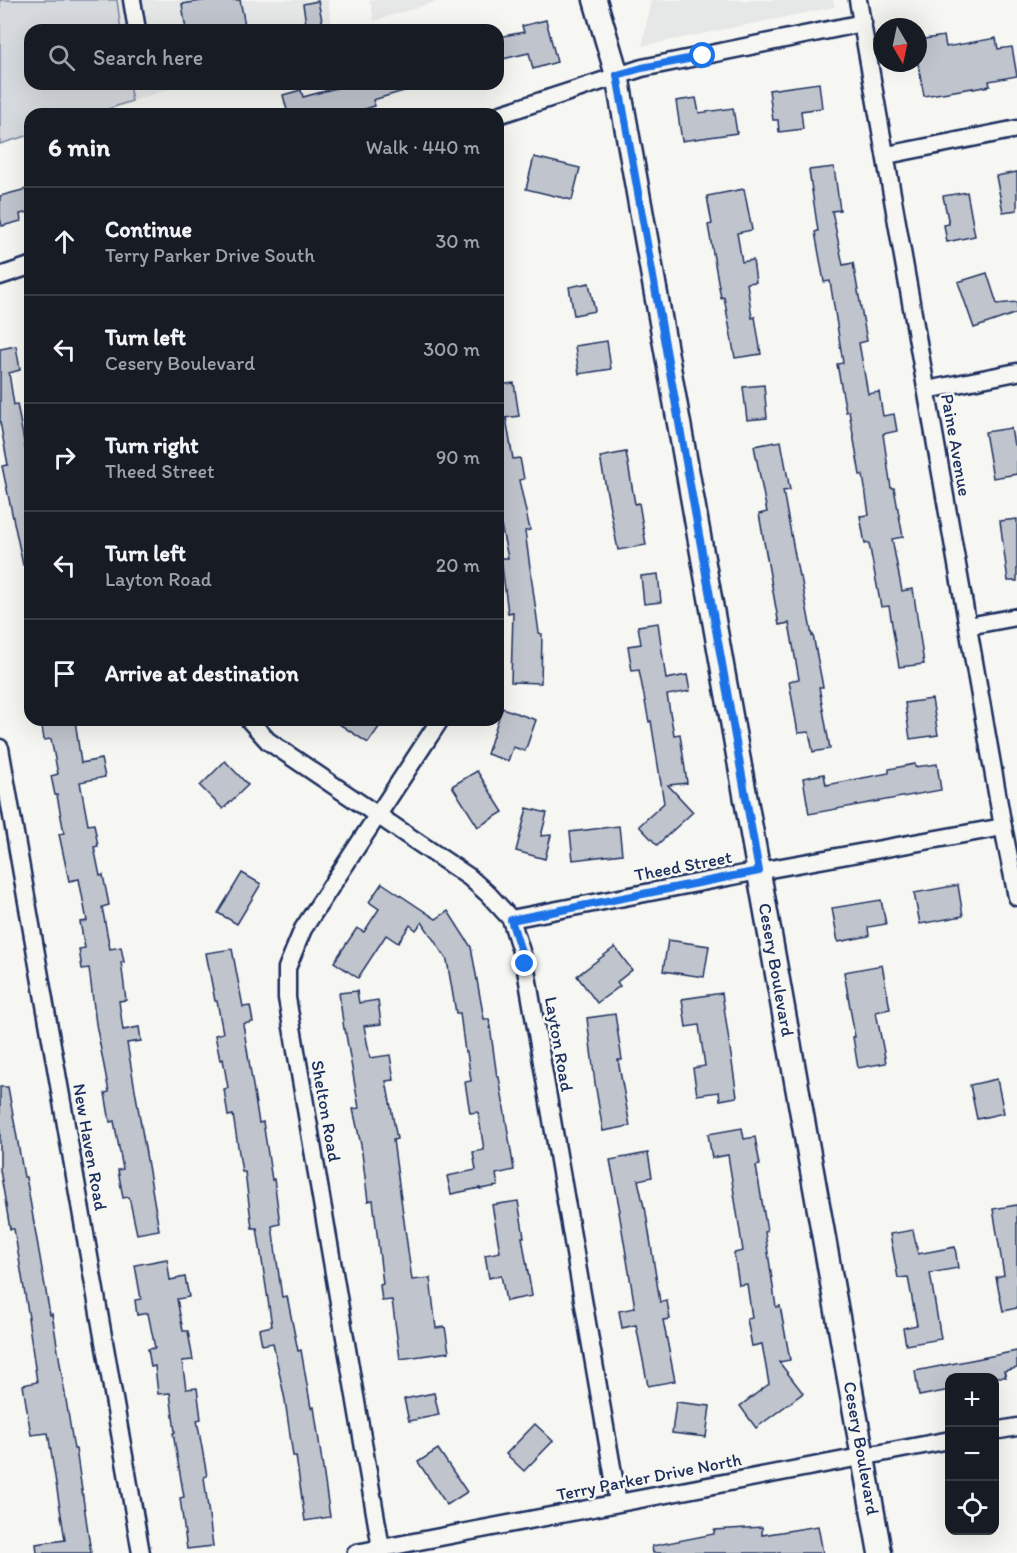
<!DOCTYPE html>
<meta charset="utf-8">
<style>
:root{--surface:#171b24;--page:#20242c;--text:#f1f3f6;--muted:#9ea1a6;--line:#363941}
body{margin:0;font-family:Itim,sans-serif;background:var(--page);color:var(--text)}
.controls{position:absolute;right:18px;bottom:18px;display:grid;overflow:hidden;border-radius:12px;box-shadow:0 6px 24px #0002}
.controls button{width:54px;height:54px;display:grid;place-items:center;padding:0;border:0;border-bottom:2px solid var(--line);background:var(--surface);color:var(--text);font:30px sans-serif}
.compass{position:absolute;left:873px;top:18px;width:54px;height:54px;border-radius:50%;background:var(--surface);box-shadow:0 6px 24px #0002;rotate:171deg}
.stop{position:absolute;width:18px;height:18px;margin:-14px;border:4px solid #1a73e8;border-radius:50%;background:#fff}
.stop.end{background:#1a73e8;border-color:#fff;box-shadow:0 2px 6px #0008}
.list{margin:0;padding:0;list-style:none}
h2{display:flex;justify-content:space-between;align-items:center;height:78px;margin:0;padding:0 24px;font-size:26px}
h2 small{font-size:20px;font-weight:400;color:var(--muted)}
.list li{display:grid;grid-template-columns:39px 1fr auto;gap:18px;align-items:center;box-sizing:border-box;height:108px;padding:0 24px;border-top:2px solid var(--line)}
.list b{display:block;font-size:22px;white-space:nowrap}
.list p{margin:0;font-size:20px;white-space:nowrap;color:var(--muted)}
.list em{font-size:20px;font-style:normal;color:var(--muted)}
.icon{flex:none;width:33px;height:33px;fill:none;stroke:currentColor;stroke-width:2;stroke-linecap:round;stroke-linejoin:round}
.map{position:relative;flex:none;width:1017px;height:1553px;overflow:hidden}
.search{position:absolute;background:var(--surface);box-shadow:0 6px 24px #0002;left:24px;top:24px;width:480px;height:66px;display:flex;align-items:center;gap:15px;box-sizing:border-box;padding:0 21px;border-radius:18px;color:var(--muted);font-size:22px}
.panel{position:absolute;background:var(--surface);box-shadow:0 6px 24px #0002;left:24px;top:108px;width:480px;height:618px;border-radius:18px}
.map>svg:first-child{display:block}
.built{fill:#e6e7e7}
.green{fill:#d6d9dd;stroke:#78849e;stroke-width:1.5}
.building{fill:#c0c4cd;stroke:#1b2f5e;stroke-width:1.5}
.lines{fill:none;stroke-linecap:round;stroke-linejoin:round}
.minor-casing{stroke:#1b2f5e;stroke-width:21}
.secondary-casing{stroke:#1b2f5e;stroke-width:27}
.minor{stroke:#f6f6f2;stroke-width:16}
.secondary{stroke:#f6f6f2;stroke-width:22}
.route{stroke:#1a73e8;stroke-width:8}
.labels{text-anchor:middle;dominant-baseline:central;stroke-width:5;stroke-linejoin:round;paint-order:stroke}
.street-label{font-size:18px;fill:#1b2f5e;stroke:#f6f6f2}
</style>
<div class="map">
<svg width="1017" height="1553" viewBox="0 0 1017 1553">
<rect width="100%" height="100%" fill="#f6f6f2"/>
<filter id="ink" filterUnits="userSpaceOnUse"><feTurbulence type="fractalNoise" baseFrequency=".0167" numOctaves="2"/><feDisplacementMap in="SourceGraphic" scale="12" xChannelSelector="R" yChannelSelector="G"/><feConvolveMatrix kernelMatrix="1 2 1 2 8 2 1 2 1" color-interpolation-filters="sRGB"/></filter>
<g filter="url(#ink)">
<g class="built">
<polygon points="117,0 328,0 333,30 121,30"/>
<polygon points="370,0 440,0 374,21"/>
<polygon points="651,0 833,0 835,7 642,46"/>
<polygon points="129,84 184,84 132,101"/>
</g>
<polygon class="green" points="0,0 117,0 121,30 30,30 30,84 129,84 132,101 93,114 30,114 30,135 0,144"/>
<g class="building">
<polygon points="208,0 240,0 246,30 186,30 182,4"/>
<polygon points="318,1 324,30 307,30 303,4"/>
<polygon points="546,20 557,62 533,69 529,53 498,60 498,37 524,32 522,26"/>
<polygon points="944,36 946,47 996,38 998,49 1012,47 1017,76 989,81 990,86 973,89 973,88 924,96 918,64 918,40"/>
<polygon points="819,83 822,108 801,111 803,129 779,132 778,120 773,120 769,90"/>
<polygon points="351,84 413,84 414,88 373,100 375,106 348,114 288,114 283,95 301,90 303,97"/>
<polygon points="696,98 699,113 733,108 737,133 682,141 676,101"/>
<polygon points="534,157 580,168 572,200 526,189"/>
<polygon points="834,167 840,210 832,211 843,265 853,263 867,341 859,343 868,394 879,392 883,416 894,414 897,431 883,434 891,488 894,488 903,537 892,539 902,591 913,589 924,664 899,667 889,606 881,607 869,543 865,544 860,516 869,515 863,475 860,475 849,411 846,412 837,364 843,363 830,281 824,282 815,232 818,231 809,170"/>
<polygon points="1017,172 1017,210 1003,212 996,176"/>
<polygon points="30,188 30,212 20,214 21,221 2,226 0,218 0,196"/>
<polygon points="744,189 752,230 737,233 742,262 753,260 756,282 747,283 752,318 755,317 761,354 735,358 724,297 721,298 708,225 712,224 707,196"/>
<polygon points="967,192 975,236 947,242 944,225 949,224 943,196"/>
<polygon points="987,273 997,304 1017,302 1017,313 974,328 958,282"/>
<polygon points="589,283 595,311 574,315 569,287"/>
<polygon points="607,341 611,369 579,374 575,346"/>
<polygon points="16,346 20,370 9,373 14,405 17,404 30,473 30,564 23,565 2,466 8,465 0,422 0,349"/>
<polygon points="514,383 519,416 498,419 498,385"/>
<polygon points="764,385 767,418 747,420 743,387"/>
<polygon points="506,418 513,459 520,458 524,479 519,480 530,530 525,531 539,633 542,634 541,683 511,682 513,612 508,613 501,558 508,558 498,511 498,419"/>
<polygon points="1011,428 1014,445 1017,444 1017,474 993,478 985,432"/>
<polygon points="781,441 790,490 783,491 799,577 801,577 812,636 813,635 823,687 819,687 830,749 813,752 809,732 798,733 789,681 799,679 789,623 779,625 759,514 767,512 754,446"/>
<polygon points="626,452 635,504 639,503 646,545 618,550 600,457"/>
<polygon points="1017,519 1017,581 1008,581 1000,521"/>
<polygon points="658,574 661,602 644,604 641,576"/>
<polygon points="658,623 666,679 687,675 690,691 667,695 674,735 680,734 687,783 668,785 693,812 657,845 639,826 664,803 651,721 649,722 639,670 632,671 628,646 641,644 638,626"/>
<polygon points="932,699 938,735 910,739 905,703"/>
<polygon points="502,708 536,720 525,751 513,747 508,761 487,754"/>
<polygon points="41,720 75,720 81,763 101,759 105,777 80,782 88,825 94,824 98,846 94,847 100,876 103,875 109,905 102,907 110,949 121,947 124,962 121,962 126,1000 119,1001 123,1030 139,1027 141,1041 127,1043 159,1230 137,1234 129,1197 123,1198 118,1170 123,1169 114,1121 110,1122 105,1093 109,1092 96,1024 89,968 82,969 79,949 85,948 80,922 87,921 79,879 69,881 59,834 64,833 57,795 55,795 51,776 58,774 51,739 44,740"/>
<polygon points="333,720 384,720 368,743"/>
<polygon points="225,761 248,785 223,809 200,786"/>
<polygon points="915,764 915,767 937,764 941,790 809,814 803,778 824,774 826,785 889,773 889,769"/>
<polygon points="477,771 503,812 478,827 452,786"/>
<polygon points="527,808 547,813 541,836 551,835 545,859 516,851"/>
<polygon points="619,826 622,854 573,860 570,832"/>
<polygon points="242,873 261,884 237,924 218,913"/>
<polygon points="382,883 436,919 448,911 471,947 484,1019 489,1019 497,1077 499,1077 514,1170 496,1174 498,1186 480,1189 480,1188 451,1194 447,1176 476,1170 473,1152 484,1150 478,1112 470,1113 465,1082 471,1081 467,1052 465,1052 460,1013 456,1013 447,960 422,922 416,930 410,925 398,943 386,935 358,978 334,962 357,928 364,932 379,909 369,902"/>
<polygon points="958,885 963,916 920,924 914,893"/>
<polygon points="881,900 886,924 868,927 869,936 838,942 832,908"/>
<polygon points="668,940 709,946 704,977 663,971"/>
<polygon points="615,947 632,970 617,982 620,986 597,1003 577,976"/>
<polygon points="232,949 243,1007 250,1006 253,1022 243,1024 259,1123 263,1122 272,1180 274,1179 280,1224 272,1226 282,1297 287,1296 298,1351 301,1350 311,1408 314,1407 330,1517 305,1521 296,1456 293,1456 285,1400 273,1343 262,1345 259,1329 272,1326 257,1228 252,1228 245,1172 242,1172 233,1115 228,1116 224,1089 228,1088 223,1059 220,1060 215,1035 223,1033 217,1001 215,1001 206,953"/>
<polygon points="882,965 890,1009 876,1012 886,1063 858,1068 853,1037 855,1037 844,972"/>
<polygon points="357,991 359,1003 378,1000 381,1024 364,1026 370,1058 390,1055 394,1080 386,1081 397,1139 393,1140 412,1280 430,1278 436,1328 445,1327 449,1352 400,1359 392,1300 382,1301 380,1285 383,1284 373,1200 368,1201 361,1145 353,1109 359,1108 345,1029 344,1029 339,993"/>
<polygon points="722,993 737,1097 720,1100 719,1092 697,1095 693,1068 705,1066 699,1025 686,1027 682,999"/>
<polygon points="615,1014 622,1060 618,1060 630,1126 603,1131 595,1083 587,1018"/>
<polygon points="997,1079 1004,1113 977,1119 970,1085"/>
<polygon points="0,1087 8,1087 24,1177 26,1177 50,1315 52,1314 74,1449 76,1449 91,1553 37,1553 36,1544 65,1540 48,1433 31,1435 23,1385 37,1382 28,1318 29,1318 14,1229 10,1229 0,1170"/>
<polygon points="742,1128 744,1139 755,1137 760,1165 756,1166 767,1231 765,1232 776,1307 780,1306 790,1360 779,1362 803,1393 756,1428 740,1406 769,1384 762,1344 752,1346 747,1319 752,1318 747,1284 739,1285 734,1253 743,1251 728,1155 712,1158 708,1134"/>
<polygon points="648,1153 652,1177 638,1180 644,1207 645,1207 660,1302 667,1301 670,1319 663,1320 675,1381 648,1386 636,1325 622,1328 619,1311 635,1308 619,1212 620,1211 610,1160"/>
<polygon points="518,1201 524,1237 522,1237 532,1296 506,1301 501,1275 489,1278 485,1255 500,1252 492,1205"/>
<polygon points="1017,1205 1017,1308 1003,1311 996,1277 1004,1275 993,1209"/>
<polygon points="913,1230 918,1254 955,1247 958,1268 930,1273 941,1339 906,1345 903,1328 917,1325 908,1277 898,1278 890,1234"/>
<polygon points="167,1259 170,1280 185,1277 189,1297 177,1299 183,1331 188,1331 193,1360 182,1361 186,1389 197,1388 201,1419 197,1420 207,1476 204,1477 213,1546 187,1549 180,1498 184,1497 173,1433 175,1432 170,1393 158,1394 155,1366 151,1367 148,1349 155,1348 148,1313 137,1315 135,1300 141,1299 135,1265"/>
<polygon points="1017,1351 1017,1368 1004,1371 1006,1377 950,1377 950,1390 919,1396 915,1371"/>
<polygon points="434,1393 439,1415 409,1421 404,1399"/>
<polygon points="676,1402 710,1406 706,1437 672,1433"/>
<polygon points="535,1424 553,1441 524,1471 506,1454"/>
<polygon points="438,1449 467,1492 447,1505 418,1462"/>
<polygon points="818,1526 823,1553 653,1553 652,1546 714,1534 714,1530 762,1527 762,1535"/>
</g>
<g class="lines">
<g class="minor-casing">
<g id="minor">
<polyline points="132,0 137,30"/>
<polyline points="858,0 1003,827 1017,897"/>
<polyline points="498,115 642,68 863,23"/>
<polyline points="887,155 1017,129"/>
<polyline points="0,276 30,266"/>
<polyline points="927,390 1017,372"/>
<polyline points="968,626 1017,617"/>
<polyline points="249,720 268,741 469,877 488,894 511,919 525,964 618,1502"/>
<polyline points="0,748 141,1553"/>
<polyline points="511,919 759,871 1003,827"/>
<polyline points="994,1431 1017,1427"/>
<polyline points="381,1548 287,998 287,968 303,929 440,720"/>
<polyline points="356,1553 950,1440"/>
</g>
</g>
<g class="secondary-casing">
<g id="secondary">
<path id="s1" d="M595,0L617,75L880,1553"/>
</g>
</g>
<use href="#minor" class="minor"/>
<use href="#secondary" class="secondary"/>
</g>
</g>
<g class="lines" filter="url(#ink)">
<polyline class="route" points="525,964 511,920 759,871 617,75 642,68 703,56"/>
</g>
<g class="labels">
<g class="street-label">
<text transform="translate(956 445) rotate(80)">Paine Avenue</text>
<text transform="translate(683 866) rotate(-11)">Theed Street</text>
<text stroke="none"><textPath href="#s1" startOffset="987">Cesery Boulevard</textPath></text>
<text transform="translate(559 1044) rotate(80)">Layton Road</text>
<text transform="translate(326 1111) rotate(80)">Shelton Road</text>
<text transform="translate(90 1147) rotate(80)">New Haven Road</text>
<text stroke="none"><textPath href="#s1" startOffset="1473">Cesery Boulevard</textPath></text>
<text transform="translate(649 1477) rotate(-11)">Terry Parker Drive North</text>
</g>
</g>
</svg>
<div class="controls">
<button>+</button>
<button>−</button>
<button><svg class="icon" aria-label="locate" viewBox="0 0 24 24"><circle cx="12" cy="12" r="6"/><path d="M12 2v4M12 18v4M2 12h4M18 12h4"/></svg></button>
</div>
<svg class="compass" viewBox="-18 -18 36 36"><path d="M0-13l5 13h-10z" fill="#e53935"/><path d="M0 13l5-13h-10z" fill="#9ea1a6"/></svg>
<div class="stop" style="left:703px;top:56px"></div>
<div class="stop end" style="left:525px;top:964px"></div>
<div class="search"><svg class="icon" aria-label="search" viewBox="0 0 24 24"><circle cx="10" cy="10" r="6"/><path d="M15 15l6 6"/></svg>Search here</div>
<section class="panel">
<h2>6 min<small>Walk · 440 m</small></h2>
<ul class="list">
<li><svg class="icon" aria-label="ahead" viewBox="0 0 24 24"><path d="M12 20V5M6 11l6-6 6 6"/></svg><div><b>Continue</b><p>Terry Parker Drive South</p></div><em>30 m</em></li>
<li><svg class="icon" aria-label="left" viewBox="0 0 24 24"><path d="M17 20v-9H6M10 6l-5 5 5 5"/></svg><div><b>Turn left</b><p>Cesery Boulevard</p></div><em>300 m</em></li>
<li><svg class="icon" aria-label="right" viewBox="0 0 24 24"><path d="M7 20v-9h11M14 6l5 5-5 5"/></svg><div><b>Turn right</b><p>Theed Street</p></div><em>90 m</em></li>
<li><svg class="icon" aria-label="left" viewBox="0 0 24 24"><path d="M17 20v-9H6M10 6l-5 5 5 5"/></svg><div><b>Turn left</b><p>Layton Road</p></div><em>20 m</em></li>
<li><svg class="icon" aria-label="arrive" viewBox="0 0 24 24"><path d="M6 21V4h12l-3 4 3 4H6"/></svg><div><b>Arrive at destination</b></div></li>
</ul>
</section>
</div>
